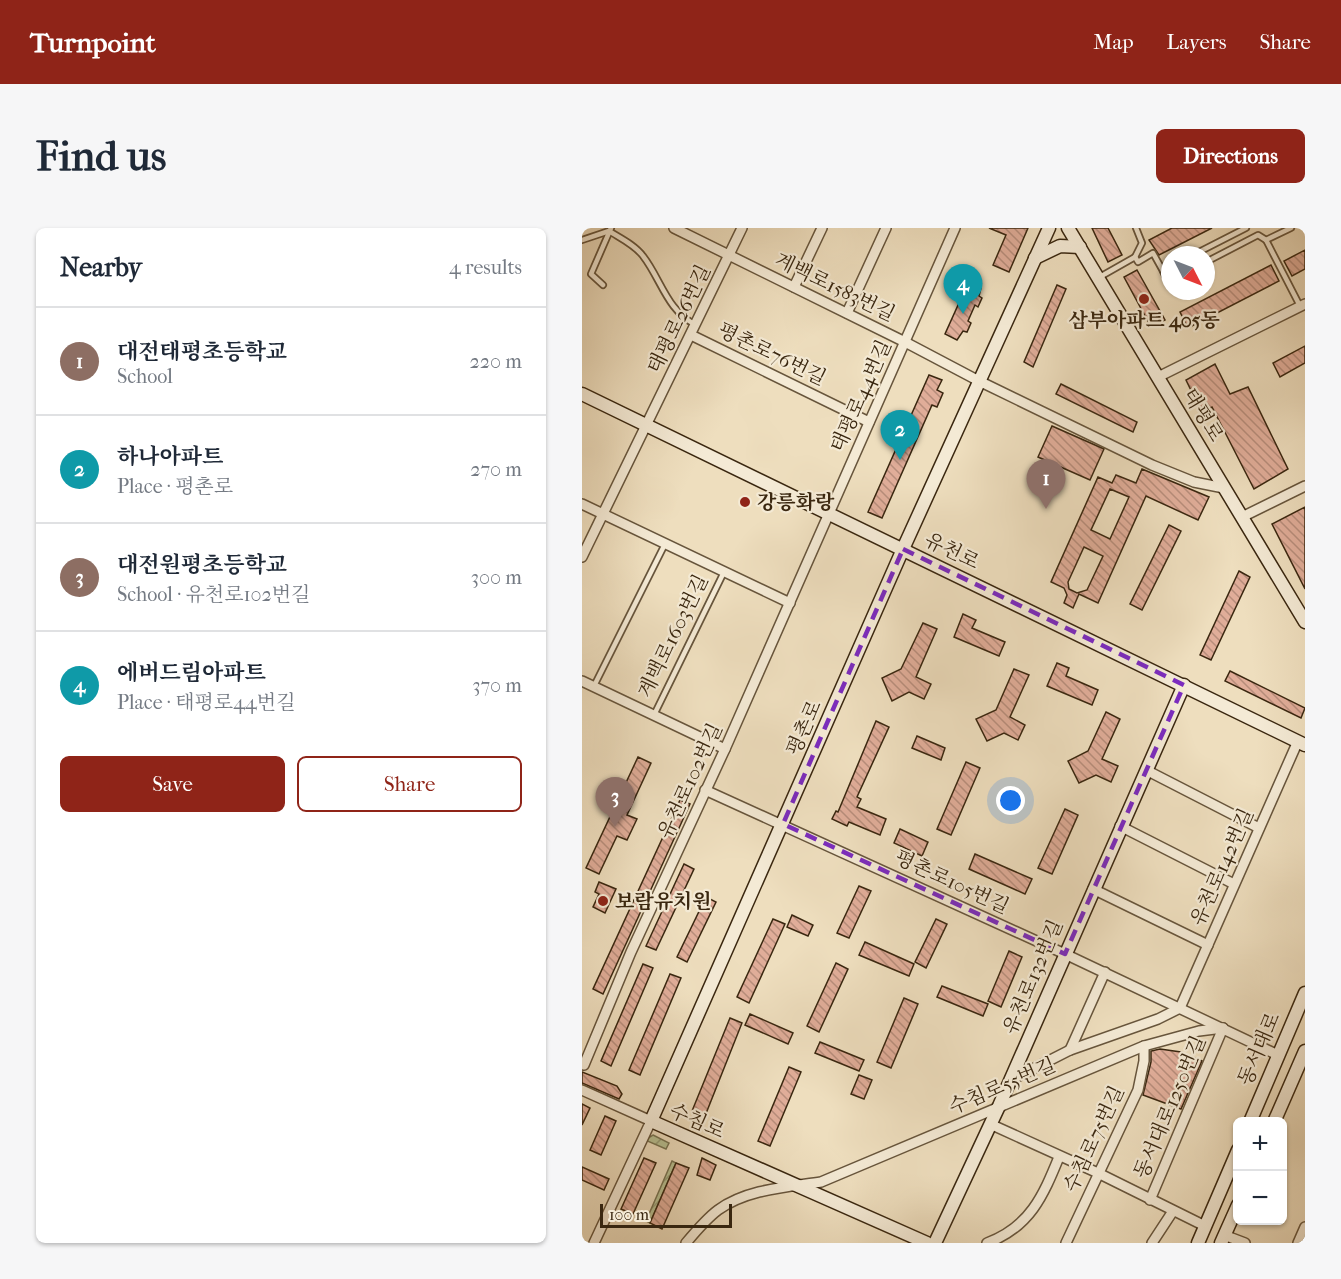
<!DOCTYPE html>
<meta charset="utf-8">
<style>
:root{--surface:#fff;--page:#f6f6f7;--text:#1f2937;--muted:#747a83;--line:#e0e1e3;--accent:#8f2418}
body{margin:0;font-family:"IM FELL French Canon","Noto Serif KR",serif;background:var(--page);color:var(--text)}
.controls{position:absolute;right:18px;bottom:18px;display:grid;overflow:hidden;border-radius:9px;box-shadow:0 2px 4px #0004}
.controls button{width:54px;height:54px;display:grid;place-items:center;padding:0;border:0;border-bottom:2px solid var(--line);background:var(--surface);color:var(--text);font:30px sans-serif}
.compass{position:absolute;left:579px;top:18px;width:54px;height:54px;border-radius:50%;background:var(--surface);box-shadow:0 2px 4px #0004;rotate:132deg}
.scale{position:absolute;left:18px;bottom:15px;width:132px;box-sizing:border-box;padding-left:6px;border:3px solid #3a2710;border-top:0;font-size:16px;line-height:21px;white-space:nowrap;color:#3a2710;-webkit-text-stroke:4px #f4ead5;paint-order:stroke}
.you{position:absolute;left:429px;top:573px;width:21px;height:21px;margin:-15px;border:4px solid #fff;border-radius:50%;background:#1a73e8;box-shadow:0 0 0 9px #1a73e833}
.badge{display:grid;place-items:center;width:39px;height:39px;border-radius:50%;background:var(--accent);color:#fff;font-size:20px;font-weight:700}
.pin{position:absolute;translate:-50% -50px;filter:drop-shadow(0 2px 3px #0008)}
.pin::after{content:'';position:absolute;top:32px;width:21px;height:18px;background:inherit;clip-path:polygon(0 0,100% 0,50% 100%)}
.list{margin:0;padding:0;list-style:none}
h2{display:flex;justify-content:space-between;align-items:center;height:78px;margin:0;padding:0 24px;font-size:26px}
h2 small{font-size:20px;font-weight:400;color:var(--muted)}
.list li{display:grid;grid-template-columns:39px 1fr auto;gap:18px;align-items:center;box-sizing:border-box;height:108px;padding:0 24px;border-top:2px solid var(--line)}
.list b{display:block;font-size:22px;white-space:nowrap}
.list p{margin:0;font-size:20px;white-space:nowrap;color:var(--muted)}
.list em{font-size:20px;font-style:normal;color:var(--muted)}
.actions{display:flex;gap:12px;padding:18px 24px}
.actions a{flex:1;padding:14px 0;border:2px solid var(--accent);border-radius:9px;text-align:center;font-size:21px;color:var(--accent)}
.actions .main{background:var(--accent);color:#fff}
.map{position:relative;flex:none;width:723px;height:1015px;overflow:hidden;border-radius:9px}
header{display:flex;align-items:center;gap:36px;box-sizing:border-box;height:84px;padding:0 30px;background:var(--accent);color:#fff}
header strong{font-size:28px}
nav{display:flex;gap:33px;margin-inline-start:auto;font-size:21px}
.intro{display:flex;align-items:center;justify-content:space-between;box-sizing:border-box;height:144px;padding:0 36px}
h1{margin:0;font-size:42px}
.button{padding:15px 27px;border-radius:9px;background:var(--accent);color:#fff;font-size:21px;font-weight:700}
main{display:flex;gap:36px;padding:0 36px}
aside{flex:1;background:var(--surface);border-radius:9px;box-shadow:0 2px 4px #0004}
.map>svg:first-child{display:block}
.garden{fill:url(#garden-furrows);stroke:#797452;stroke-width:1.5}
.building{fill:url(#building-back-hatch);stroke:#3a2710;stroke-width:1.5;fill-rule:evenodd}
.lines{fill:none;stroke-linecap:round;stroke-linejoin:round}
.lane-casing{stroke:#67553c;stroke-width:8}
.street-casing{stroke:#67553c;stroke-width:12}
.secondary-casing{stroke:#3a2710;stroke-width:15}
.lane{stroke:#f4ead5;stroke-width:4.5}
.street{stroke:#f4ead5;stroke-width:9}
.secondary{stroke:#f4ead5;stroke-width:12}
.marked{fill:none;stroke:#7b2cbf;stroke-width:4.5;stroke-dasharray:12 8;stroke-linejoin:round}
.poi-dot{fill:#8f2418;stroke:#f4ead5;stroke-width:2}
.labels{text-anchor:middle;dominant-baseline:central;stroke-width:4.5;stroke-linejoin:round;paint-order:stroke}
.street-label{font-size:20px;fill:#3a2710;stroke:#f4ead5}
.poi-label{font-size:20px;font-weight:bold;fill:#3a2710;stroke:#f4ead5;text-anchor:start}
</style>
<header>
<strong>Turnpoint</strong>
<nav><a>Map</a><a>Layers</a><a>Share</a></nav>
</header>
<div class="intro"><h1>Find us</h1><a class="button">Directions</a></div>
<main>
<aside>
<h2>Nearby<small>4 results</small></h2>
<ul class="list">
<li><span class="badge" style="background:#8d6e63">1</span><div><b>대전태평초등학교</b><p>School</p></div><em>220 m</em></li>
<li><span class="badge" style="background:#0f9aa8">2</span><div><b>하나아파트</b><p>Place · 평촌로</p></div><em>270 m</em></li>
<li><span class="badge" style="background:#8d6e63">3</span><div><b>대전원평초등학교</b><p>School · 유천로102번길</p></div><em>300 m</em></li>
<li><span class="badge" style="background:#0f9aa8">4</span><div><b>에버드림아파트</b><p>Place · 태평로44번길</p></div><em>370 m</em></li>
</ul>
<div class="actions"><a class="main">Save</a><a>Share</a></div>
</aside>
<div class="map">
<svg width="723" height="1015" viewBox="0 0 723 1015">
<defs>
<pattern id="garden-furrows" width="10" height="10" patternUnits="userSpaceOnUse" patternTransform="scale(1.5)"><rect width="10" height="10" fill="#b8c193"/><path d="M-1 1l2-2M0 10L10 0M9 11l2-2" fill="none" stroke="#979d77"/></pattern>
<pattern id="building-back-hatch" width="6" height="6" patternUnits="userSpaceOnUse" patternTransform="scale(1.5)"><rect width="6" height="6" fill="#e0ad99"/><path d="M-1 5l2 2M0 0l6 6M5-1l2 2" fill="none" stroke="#b78d7b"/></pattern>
</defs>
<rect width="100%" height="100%" fill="#eedebe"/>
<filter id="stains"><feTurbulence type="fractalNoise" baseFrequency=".00333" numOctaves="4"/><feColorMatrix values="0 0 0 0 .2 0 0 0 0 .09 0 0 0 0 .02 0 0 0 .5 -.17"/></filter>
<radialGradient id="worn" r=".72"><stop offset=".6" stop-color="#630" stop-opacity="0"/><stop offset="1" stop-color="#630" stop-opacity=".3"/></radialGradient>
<g class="garden">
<polygon points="71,907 87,915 84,921 63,912"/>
<polygon points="90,933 94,935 68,995 64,993"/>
</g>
<g class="building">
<polygon points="407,0 446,0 427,44 411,37 424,7"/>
<polygon points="510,0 526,0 540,27 526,34"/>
<polygon points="590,0 630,0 577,27 567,12"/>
<polygon points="723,22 723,41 710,48 702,33"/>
<polygon points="689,37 697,53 606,100 598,84"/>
<polygon points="555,42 583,92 569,99 542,49"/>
<polygon points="386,55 399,60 397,68 400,70 396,79 393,77 386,93 389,95 385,104 381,103 375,112 363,106"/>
<polygon points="475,57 484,61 451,139 442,134"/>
<polygon points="723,118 723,135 698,149 691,135"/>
<polygon points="633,136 648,166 666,159 706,241 672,261 630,179 620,185 604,152"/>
<polygon points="347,147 360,152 355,162 361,165 355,179 350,177 300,290 286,284"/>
<polygon points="479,156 555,194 551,204 474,166"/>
<polygon points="470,198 522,221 508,252 456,229"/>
<path d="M560,241L627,269L616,292L564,268L516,375L497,366L491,380L482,375L485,367L482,360L469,354L516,249L530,255L534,247L554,255ZM528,261L547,269L528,311L509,302ZM502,319L521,328L505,362L495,365L487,361L486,354Z"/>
<polygon points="723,279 723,361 690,296"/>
<polygon points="587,297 599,303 560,382 548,376"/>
<polygon points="657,343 668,349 629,432 618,427"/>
<polygon points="381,386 394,392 390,400 423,414 417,428 372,409"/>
<polygon points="341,395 355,401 334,449 349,456 342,471 327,464 310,473 300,450 319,441"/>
<polygon points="475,435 487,440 484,448 516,462 510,477 465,458"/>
<polygon points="432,441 447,447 428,489 443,497 436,512 422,505 405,513 394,491 414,482"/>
<polygon points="648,443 723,480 719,490 643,453"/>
<polygon points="524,484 538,491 520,531 536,538 529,554 514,547 497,555 486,533 506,523"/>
<polygon points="294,493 307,499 275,569 279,571 275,579 304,591 298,607 267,594 265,598 250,591 254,583 256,584"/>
<polygon points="335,508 363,520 359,532 330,520"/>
<polygon points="56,529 69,535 45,587 55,591 45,612 35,608 17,646 4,640"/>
<polygon points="384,534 398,540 369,607 355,601"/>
<polygon points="98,572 108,576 21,766 11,761"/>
<polygon points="483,581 496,587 470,646 456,640"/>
<polygon points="318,601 346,614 340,628 312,615"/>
<polygon points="393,626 450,651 443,666 387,641"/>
<polygon points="102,636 112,641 74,722 64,718"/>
<polygon points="17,654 34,661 23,685 11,679 17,666 13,664"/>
<polygon points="277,658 289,663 267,710 255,705"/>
<polygon points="124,669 134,674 105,734 95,729"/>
<polygon points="210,687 231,697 226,708 205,699"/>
<polygon points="191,691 203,696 167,775 155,769"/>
<polygon points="354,691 365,696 344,740 333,734"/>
<polygon points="283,714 332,736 327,748 277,727"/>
<polygon points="427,723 440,729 419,779 406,773"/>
<polygon points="254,735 266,741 237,804 225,798"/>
<polygon points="61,736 71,740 29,838 19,833"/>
<polygon points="88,746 99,750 58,847 47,842"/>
<polygon points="360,758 406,776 401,788 355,769"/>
<polygon points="322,770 336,776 309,840 295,834"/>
<polygon points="168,786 211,805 206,816 163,797"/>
<polygon points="148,790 160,795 123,888 110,883"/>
<polygon points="238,814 282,832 277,843 233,825"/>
<polygon points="578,821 599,824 620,833 599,881 561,867 569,834 569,823"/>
<polygon points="207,839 219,844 188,918 176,913"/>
<polygon points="0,844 35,858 40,866 37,871 0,855"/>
<polygon points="277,847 290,852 282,871 269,866"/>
<polygon points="0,876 8,880 0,897"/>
<polygon points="23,888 34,893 19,927 8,922"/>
<polygon points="62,930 74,935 51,986 39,981"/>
<polygon points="120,930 134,937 128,952 115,947"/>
<polygon points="94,935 107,940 80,1001 68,995"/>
<polygon points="0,939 27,951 22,962 0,952"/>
</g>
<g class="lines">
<g class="lane-casing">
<g id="lane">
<polyline points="709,0 684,12 718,78"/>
<path d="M0,12L27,3C38,10 53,17 61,28C79,51 85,83 114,97"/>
<polyline points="611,27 664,0"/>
<polyline points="553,29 560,15 554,0"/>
<polyline points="624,34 676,7 684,12"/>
<polyline points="588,39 581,43 586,54 588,53"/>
<polyline points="516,50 553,29 556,34 571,25 581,43"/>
<polyline points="21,57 9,46 29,0"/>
<polyline points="12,458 83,316"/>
<polyline points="72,487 142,344"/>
</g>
</g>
<g class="street-casing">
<g id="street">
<polyline points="92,0 323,114 397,153 570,237 612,254 642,260"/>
<polyline points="212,59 240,0"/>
<polyline points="265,85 304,0"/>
<polyline points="109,107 287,194"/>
<polyline points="576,149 723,76"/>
<polyline points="0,276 208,375"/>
<polyline points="660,289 723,258"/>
<polyline points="0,329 160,0"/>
<polyline points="0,453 143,521"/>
<polyline points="564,542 677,600"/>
<polyline points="123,562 483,726 696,827"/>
<polyline points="538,598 652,656"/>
<polyline points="511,661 626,717"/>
<polyline points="488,822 523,744"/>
<polyline points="2,837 49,724 143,521 373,0"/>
<polyline points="427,853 488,822 576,791 598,780 716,513"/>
<polyline points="0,862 69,893 12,1015"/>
<polyline points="408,896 516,945 623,998"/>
<polyline points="568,972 641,800"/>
<polyline points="642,1007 663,1015"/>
<path d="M104,1015C114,1003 124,991 136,982C165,961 205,959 239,954L562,818L617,803L641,800"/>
<path d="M405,1015C448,999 461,968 477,929"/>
<polyline points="484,1015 556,862 562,833 562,818"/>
<polyline points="570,1015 591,983"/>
<polyline points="716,1015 723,999"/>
</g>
</g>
<g class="secondary-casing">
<g id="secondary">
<polyline points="486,0 723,394"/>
<polyline points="453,30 478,18 498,19"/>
<polyline points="0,166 723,517"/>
<polyline points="668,894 723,765"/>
<polyline points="692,894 723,823"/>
<polyline points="345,1015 69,893 321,321 467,0"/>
<polyline points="353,1015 417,878 602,457"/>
<polyline points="616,1015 656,922"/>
<polyline points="639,1015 656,977"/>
</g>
</g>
<use href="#lane" class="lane"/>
<use href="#street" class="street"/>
<use href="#secondary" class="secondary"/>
</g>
<path class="marked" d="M321,321L602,457L483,726L201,596Z"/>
<g class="poi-dot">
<circle cx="562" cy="71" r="6"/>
<circle cx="163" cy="274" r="6"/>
<circle cx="21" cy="673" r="6"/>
</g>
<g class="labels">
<g class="street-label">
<text transform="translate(253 59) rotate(26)">계백로1583번길</text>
<text transform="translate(97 91) rotate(-64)">태평로26번길</text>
<text transform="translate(190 126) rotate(26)">평촌로76번길</text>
<text transform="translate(279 168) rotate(-66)">태평로44번길</text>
<text transform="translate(621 187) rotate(59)">태평로</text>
<text transform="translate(370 323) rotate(26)">유천로</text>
<text transform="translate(91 408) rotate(-64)">계백로1603번길</text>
<text transform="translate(222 500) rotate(-66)">평촌로</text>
<text transform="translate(108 553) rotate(-65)">유천로102번길</text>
<text transform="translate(640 639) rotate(-66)">유천로142번길</text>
<text transform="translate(370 654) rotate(25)">평촌로105번길</text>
<text transform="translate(451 749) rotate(-67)">유천로132번길</text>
<text transform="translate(677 821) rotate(-67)">동서대로</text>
<text transform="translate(420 858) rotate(-23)">수침로55번길</text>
<text transform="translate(588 879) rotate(-67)">동서대로1250번길</text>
<text transform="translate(115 893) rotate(24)">수침로</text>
<text transform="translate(512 911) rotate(-65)">수침로75번길</text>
</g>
<g class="poi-label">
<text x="562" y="92" text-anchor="middle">삼부아파트 405동</text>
<text x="175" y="274">강릉화랑</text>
<text x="33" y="673">보람유치원</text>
</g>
</g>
<rect width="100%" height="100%" filter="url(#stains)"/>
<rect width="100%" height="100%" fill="url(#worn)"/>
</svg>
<div class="controls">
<button>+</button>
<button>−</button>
</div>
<svg class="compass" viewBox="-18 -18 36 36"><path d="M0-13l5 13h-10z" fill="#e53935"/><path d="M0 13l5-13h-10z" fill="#747a83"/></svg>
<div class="scale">100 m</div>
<div class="you"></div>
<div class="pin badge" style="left:464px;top:281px;background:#8d6e63">1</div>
<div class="pin badge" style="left:318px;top:232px;background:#0f9aa8">2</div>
<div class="pin badge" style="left:33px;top:599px;background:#8d6e63">3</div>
<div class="pin badge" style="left:381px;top:86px;background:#0f9aa8">4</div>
</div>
</main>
